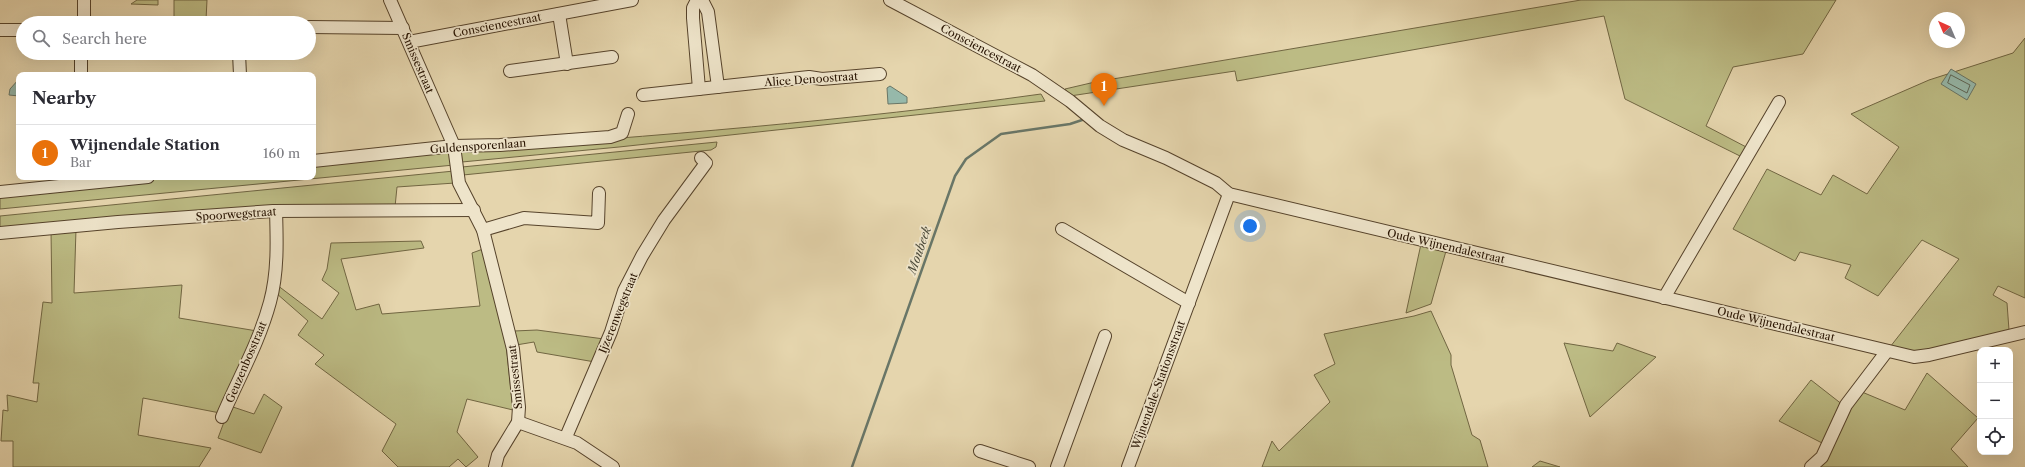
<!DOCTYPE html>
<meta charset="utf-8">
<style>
:root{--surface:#fff;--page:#f2f2f3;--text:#2b2b33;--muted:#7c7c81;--line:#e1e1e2;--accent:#8f2418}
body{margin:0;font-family:"Libre Caslon Text",serif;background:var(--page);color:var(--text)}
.controls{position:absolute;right:12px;bottom:12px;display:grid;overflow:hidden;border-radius:8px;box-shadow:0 4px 16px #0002}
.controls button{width:36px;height:36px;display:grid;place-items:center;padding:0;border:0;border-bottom:1px solid var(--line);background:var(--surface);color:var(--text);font:20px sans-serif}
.compass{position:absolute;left:1929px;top:12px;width:36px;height:36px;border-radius:50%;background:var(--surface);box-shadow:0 4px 16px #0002;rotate:316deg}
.you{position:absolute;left:1250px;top:226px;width:14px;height:14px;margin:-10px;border:3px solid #fff;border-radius:50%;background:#1a73e8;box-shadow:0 0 0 6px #1a73e833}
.badge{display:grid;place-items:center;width:26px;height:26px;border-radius:50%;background:var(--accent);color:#fff;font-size:13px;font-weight:700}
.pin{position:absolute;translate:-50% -33px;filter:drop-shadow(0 1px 2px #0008)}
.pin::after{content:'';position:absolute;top:21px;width:14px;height:12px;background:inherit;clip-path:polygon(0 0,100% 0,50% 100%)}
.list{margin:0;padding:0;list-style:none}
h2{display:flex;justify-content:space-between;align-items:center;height:52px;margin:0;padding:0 16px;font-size:17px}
h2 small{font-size:13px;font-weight:400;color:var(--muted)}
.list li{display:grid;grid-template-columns:26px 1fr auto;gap:12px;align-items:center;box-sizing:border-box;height:56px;padding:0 16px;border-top:1px solid var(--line)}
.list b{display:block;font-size:15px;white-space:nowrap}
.list p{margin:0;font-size:13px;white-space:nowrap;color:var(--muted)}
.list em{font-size:13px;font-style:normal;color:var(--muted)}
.icon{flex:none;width:22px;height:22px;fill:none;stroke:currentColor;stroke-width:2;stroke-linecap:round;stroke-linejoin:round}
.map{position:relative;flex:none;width:2025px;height:467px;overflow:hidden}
.search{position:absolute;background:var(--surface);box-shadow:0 4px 16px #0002;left:16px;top:16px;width:300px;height:44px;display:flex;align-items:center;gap:10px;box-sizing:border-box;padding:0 14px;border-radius:22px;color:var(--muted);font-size:15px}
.panel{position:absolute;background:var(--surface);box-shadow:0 4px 16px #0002;left:16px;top:72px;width:300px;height:108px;border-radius:8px}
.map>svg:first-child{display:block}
.green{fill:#bcbb84;stroke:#716642}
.water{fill:#96b9ab;stroke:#697667}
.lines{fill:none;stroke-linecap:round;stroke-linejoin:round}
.shore{stroke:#5e6656;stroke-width:1}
.stream{stroke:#697667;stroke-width:2.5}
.minor-casing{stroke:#56432b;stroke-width:14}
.minor{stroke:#eee4ca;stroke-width:12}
.labels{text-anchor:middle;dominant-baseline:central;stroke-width:3.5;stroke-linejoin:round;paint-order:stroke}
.street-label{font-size:11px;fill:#261200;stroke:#eee4ca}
.water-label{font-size:12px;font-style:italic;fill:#4d4c3c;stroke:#eee4ca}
</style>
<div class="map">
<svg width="2025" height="467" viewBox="0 0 2025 467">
<rect width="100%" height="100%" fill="#e5d5ad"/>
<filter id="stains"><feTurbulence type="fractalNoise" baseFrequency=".005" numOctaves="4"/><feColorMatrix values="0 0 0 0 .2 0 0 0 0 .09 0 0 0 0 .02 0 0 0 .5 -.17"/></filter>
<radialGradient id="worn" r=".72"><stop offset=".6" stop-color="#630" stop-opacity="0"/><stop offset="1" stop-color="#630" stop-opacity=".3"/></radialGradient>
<g class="green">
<polygon points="137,0 158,0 158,5 131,4"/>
<polygon points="174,0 207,0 206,20 174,20"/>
<polygon points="1581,0 1836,0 1803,54 1733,67 1706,126 1750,149 1744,158 1625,99 1604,16 1237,81 1235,71 1070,96 1065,89 1095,82"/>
<polygon points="2025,38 2025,298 1998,286 1993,295 2007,303 2009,330 1917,353 1890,347 1959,259 1922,240 1878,296 1845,278 1851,265 1800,252 1795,261 1733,229 1767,169 1821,195 1833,175 1867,194 1899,147 1851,114 1929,80 2013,53"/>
<path d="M1041,94L1045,101L619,147L462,162L461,150C655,136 848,121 1041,94Z"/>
<polygon points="717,142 716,147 711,150 463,175 462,167"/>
<polygon points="452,152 454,165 0,209 0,196 178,177 313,177 313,164"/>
<polygon points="454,171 455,183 397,187 395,207 0,229 0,216"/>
<polygon points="76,229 74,293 182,285 179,318 257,331 220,413 143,398 138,435 211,448 199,467 13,467 13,441 1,441 3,410 8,411 7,395 37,402 39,383 33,383 43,302 52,303 51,231"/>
<polygon points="421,241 424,248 341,259 356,310 379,304 382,314 480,306 472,253 483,249 505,333 513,410 467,399 457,432 478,457 466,467 458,459 449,467 398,467 382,451 396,424 315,364 324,355 298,335 308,321 276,293 277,285 322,319 339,293 322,280 327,269 331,243"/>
<polygon points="1421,244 1446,251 1431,304 1406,313"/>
<polygon points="1431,311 1451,355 1451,365 1472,435 1480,440 1488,467 1262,467 1272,441 1279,451 1330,402 1314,375 1335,364 1324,334 1414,316"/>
<polygon points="537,330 604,339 595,362 537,352 534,342 516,345 514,331"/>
<polygon points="1564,343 1613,351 1617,343 1656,357 1590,417"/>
<polygon points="1927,373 1978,418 1951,449 1968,467 1818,467 1846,413 1862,392 1905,410"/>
<polygon points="1811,380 1843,405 1824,444 1779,421"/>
<polygon points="264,394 282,407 261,453 218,438 230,406 254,414"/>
<polygon points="1540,461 1560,467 1532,467"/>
</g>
<g class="water">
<polygon points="1951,69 1976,84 1967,100 1941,84"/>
<polygon points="19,79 19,96 9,95 10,89"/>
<polygon points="890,86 907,97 907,103 888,104 887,88"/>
</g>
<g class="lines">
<polygon class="shore" points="1951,75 1970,85 1967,93 1948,83"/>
<polyline class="stream" points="852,467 955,176 966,159 1001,134 1070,124 1082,120"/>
<g class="minor-casing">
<g id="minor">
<polyline points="390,0 454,146 459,183 483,230 513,349 519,407 518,422 498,455 495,467"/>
<polyline points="697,0 693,8 693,18 699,89"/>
<polyline points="702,0 708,12 718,87"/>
<polyline points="890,0 1032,75 1070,101 1100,126 1123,140 1166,158 1216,183 1229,194 1914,357 1929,355 2025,332"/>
<polyline points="559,14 567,64"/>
<polyline points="84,23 84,0"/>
<polyline points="309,27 403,28"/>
<polyline points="0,30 23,30"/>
<polyline points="409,42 632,0"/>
<polyline points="81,53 81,75"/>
<polyline points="239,53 240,75"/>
<polyline points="510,71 612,57"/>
<polyline points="643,95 809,77 822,79 880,74"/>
<polyline points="313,161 454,146 500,145 610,137 622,133 628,114"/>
<polyline points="0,192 148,177"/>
<polyline points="1062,229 1189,303"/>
<polyline points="483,230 524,218 598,223 599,193"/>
<polyline points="0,233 118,222 273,211 474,210"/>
<polyline points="1664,298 1779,102"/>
<path d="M222,417C238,379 259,343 270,302C278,273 277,241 276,211"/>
<polyline points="518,422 577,443 613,467"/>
<polyline points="566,437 611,332 624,291 642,256 664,220 706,163 701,158"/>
<polyline points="980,451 1029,467"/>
<polyline points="1057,467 1105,336"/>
<polyline points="1128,467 1229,194"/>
<polyline points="1811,467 1822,457 1846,405 1887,351"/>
</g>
</g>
<use href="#minor" class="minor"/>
</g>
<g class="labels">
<g class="street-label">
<text transform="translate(497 25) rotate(-11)">Consciencestraat</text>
<text transform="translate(981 48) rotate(28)">Consciencestraat</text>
<text transform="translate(418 63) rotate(67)">Smissestraat</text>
<text transform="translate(811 79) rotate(-4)">Alice Denoostraat</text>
<text transform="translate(478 146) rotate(-4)">Guldensporenlaan</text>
<text transform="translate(236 214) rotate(-4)">Spoorwegstraat</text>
<text transform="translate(1446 246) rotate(13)">Oude Wijnendalestraat</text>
<text transform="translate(618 313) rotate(-68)">Ijzerenwegstraat</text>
<text transform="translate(1776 324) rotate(13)">Oude Wijnendalestraat</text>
<text transform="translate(246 362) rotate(-67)">Geuzenbosstraat</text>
<text transform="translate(515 377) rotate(-96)">Smissestraat</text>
<text transform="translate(1158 385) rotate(-70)">Wijnendale-Stationsstraat</text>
</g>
<g class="water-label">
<text transform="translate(919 250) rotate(-71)">Moubeek</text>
</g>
</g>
<rect width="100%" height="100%" filter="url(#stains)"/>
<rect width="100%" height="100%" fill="url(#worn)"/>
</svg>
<div class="controls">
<button>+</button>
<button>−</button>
<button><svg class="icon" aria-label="locate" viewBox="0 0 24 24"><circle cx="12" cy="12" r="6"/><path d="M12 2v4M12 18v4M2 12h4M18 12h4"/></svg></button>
</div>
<svg class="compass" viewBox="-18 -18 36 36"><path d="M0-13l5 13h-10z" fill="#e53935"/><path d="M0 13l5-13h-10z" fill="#7c7c81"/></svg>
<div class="you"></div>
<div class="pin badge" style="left:1104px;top:106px;background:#e8710a">1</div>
<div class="search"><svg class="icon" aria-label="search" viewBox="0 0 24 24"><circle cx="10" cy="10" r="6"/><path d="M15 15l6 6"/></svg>Search here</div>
<section class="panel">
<h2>Nearby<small></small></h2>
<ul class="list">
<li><span class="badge" style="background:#e8710a">1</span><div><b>Wijnendale Station</b><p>Bar</p></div><em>160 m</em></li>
</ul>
</section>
</div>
